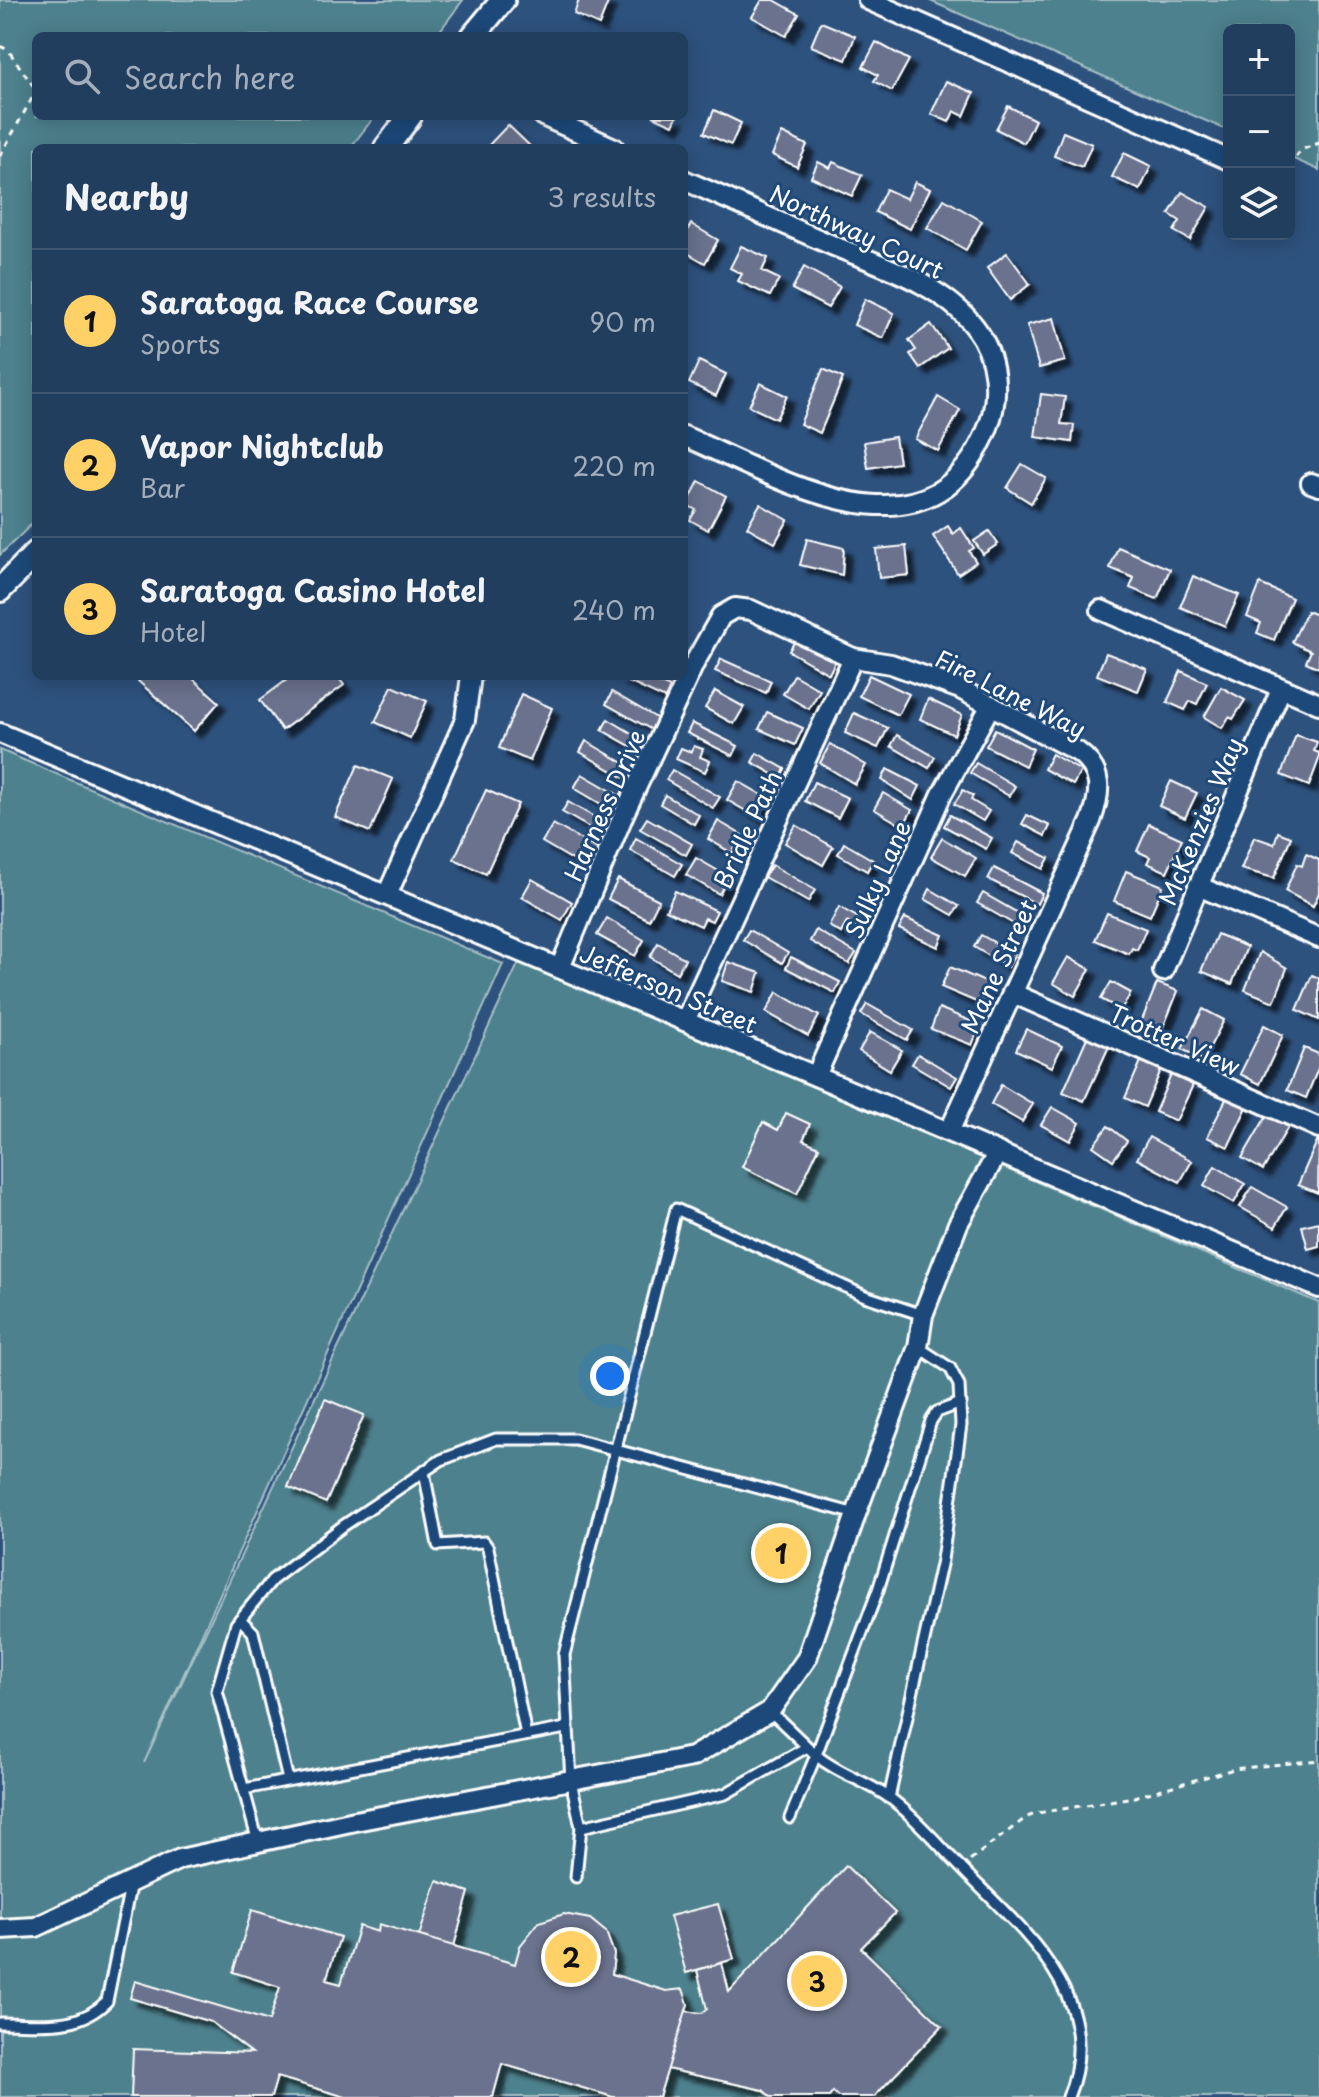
<!DOCTYPE html>
<meta charset="utf-8">
<style>
:root{--surface:#223e5e;--page:#2e4967;--text:#f1f3f6;--muted:#a2aebc;--line:#3f5773;--accent:#ffd166}
body{margin:0;font-family:"Playpen Sans",sans-serif;background:var(--page);color:var(--text)}
.controls{position:absolute;right:24px;top:24px;display:grid;overflow:hidden;border-radius:12px;box-shadow:0 4px 20px #0003}
.controls button{width:72px;height:72px;display:grid;place-items:center;padding:0;border:0;border-bottom:2px solid var(--line);background:var(--surface);color:var(--text);font:40px sans-serif}
.you{position:absolute;left:610px;top:1376px;width:28px;height:28px;margin:-20px;border:6px solid #fff;border-radius:50%;background:#1a73e8;box-shadow:0 0 0 12px #1a73e833}
.badge{display:grid;place-items:center;width:52px;height:52px;border-radius:50%;background:var(--accent);color:#111;font-size:26px;font-weight:700}
.pin{position:absolute;translate:-50% -50%;border:4px solid #fff;box-shadow:0 2px 8px #0006}
.list{margin:0;padding:0;list-style:none}
h2{display:flex;justify-content:space-between;align-items:center;height:104px;margin:0;padding:0 32px;font-size:34px}
h2 small{font-size:26px;font-weight:400;color:var(--muted)}
.list li{display:grid;grid-template-columns:52px 1fr auto;gap:24px;align-items:center;box-sizing:border-box;height:144px;padding:0 32px;border-top:2px solid var(--line)}
.list b{display:block;font-size:30px;white-space:nowrap}
.list p{margin:0;font-size:26px;white-space:nowrap;color:var(--muted)}
.list em{font-size:26px;font-style:normal;color:var(--muted)}
.icon{flex:none;width:44px;height:44px;fill:none;stroke:currentColor;stroke-width:2;stroke-linecap:round;stroke-linejoin:round}
.map{position:relative;flex:none;width:1319px;height:2097px;overflow:hidden}
.search{position:absolute;background:var(--surface);box-shadow:0 4px 20px #0003;left:32px;top:32px;width:656px;height:88px;display:flex;align-items:center;gap:20px;box-sizing:border-box;padding:0 28px;border-radius:12px;color:var(--muted);font-size:30px}
.panel{position:absolute;background:var(--surface);box-shadow:0 4px 20px #0003;left:32px;top:144px;width:656px;height:536px;border-radius:12px}
.map>svg:first-child{display:block}
.green{fill:#4d818d;stroke:#a6c0c6;stroke-width:2}
.building{fill:#6a728d;stroke:#fff;stroke-width:2;filter:url(#shadow)}
.lines{fill:none;stroke-linecap:round;stroke-linejoin:round}
.service-casing{stroke:#fff;stroke-width:15}
.minor-casing{stroke:#fff;stroke-width:24}
.tertiary-casing{stroke:#fff;stroke-width:28}
.path{stroke:#fff;stroke-width:3;stroke-dasharray:6 6;stroke-linecap:butt}
.service{stroke:#1f4a7a;stroke-width:9}
.minor{stroke:#1f4a7a;stroke-width:18}
.tertiary{stroke:#1f4a7a;stroke-width:22}
.labels{text-anchor:middle;dominant-baseline:central;stroke-width:6;stroke-linejoin:round;paint-order:stroke}
.street-label{font-size:24px;fill:#fff;stroke:#1f4a7a}
</style>
<div class="map">
<svg width="1319" height="2097" viewBox="0 0 1319 2097">
<defs>
<filter id="shadow"><feDropShadow dx="7" dy="7" stdDeviation="2" flood-color="#0009"/></filter>
</defs>
<rect width="100%" height="100%" fill="#2e527e"/>
<filter id="ink" filterUnits="userSpaceOnUse"><feTurbulence type="fractalNoise" baseFrequency=".0125" numOctaves="2"/><feDisplacementMap in="SourceGraphic" scale="16" xChannelSelector="R" yChannelSelector="G"/><feConvolveMatrix kernelMatrix="1 2 1 2 8 2 1 2 1" color-interpolation-filters="sRGB"/></filter>
<g filter="url(#ink)">
<g class="green">
<polygon points="0,0 463,0 436,36 36,36 36,116 375,116 350,148 36,148 36,520 0,555"/>
<polygon points="928,0 1319,0 1319,170 1289,157 1289,30 1229,30 1229,131"/>
<polygon points="0,750 503,964 144,1763 520,960 1319,1303 1319,2097 0,2097"/>
</g>
<g class="building">
<polygon points="579,0 609,0 599,25 574,14"/>
<polygon points="762,0 774,0 799,14 786,36 752,17"/>
<polygon points="821,22 855,36 846,60 811,46"/>
<polygon points="876,42 909,60 892,91 874,81 878,75 863,67"/>
<polygon points="946,81 974,93 964,116 954,111 949,122 931,114"/>
<polygon points="1008,106 1035,120 1024,143 996,129"/>
<polygon points="714,110 741,123 731,145 704,133"/>
<polygon points="653,116 677,116 673,125"/>
<polygon points="508,125 532,148 486,148"/>
<polygon points="1063,132 1092,144 1082,167 1054,156"/>
<polygon points="782,133 807,145 797,167 772,155"/>
<polygon points="1124,153 1151,166 1140,190 1112,177"/>
<polygon points="818,162 830,168 833,162 862,175 852,196 811,177"/>
<polygon points="915,182 930,189 910,229 875,212 886,189 907,199"/>
<polygon points="1182,192 1209,207 1190,240 1174,231 1180,221 1169,214"/>
<polygon points="944,199 982,221 966,250 927,228"/>
<polygon points="691,224 718,240 705,263 684,251 684,236"/>
<polygon points="741,246 768,258 762,271 779,279 770,296 738,281 742,274 730,268"/>
<polygon points="1007,253 1030,284 1010,300 987,268"/>
<polygon points="804,267 840,287 828,308 792,289"/>
<polygon points="865,299 894,313 883,338 854,325"/>
<polygon points="1054,318 1065,361 1039,368 1027,325"/>
<polygon points="931,324 948,348 920,368 910,354 916,350 909,340"/>
<polygon points="699,361 726,374 716,396 689,383"/>
<polygon points="823,369 843,378 820,433 800,424"/>
<polygon points="760,383 787,396 776,419 749,406"/>
<polygon points="1041,394 1065,397 1061,424 1074,425 1072,442 1035,437"/>
<polygon points="938,397 960,410 938,451 915,439"/>
<polygon points="895,437 899,463 868,468 864,442"/>
<polygon points="1022,464 1046,478 1031,503 1007,488"/>
<polygon points="699,481 726,496 708,530 690,520 696,510 687,505"/>
<polygon points="760,504 788,520 775,543 747,527"/>
<polygon points="948,526 953,534 961,528 974,548 969,551 976,562 958,574 933,536"/>
<polygon points="989,531 998,544 983,554 974,541"/>
<polygon points="807,539 844,548 842,575 800,565"/>
<polygon points="906,546 909,575 879,578 876,549"/>
<polygon points="1118,547 1170,569 1157,599 1130,588 1134,578 1110,568"/>
<polygon points="1193,576 1239,595 1225,626 1180,607"/>
<polygon points="1260,584 1292,598 1274,640 1257,633 1261,623 1247,617"/>
<polygon points="1307,611 1319,616 1319,668 1306,662 1311,651 1292,642"/>
<polygon points="796,639 835,662 829,674 789,651"/>
<polygon points="1106,653 1147,669 1138,691 1097,675"/>
<polygon points="721,659 771,681 766,693 715,671"/>
<polygon points="1181,671 1207,683 1197,704 1190,701 1185,710 1167,702"/>
<polygon points="794,675 820,690 809,709 783,694"/>
<polygon points="869,675 909,694 898,715 859,696"/>
<polygon points="140,676 190,676 219,702 194,731 137,680"/>
<polygon points="292,676 337,676 344,685 282,730 260,700"/>
<polygon points="642,676 670,688 665,699 618,677"/>
<polygon points="392,686 427,701 410,738 375,722"/>
<polygon points="1221,687 1245,700 1233,719 1229,717 1222,728 1204,717"/>
<polygon points="715,691 744,707 734,724 705,708"/>
<polygon points="612,692 660,720 654,731 606,704"/>
<polygon points="521,694 552,708 530,761 499,748"/>
<polygon points="928,699 962,715 954,735 920,719"/>
<polygon points="767,712 803,728 795,745 759,729"/>
<polygon points="854,713 888,728 878,748 845,733"/>
<polygon points="608,719 648,743 643,753 602,730"/>
<polygon points="692,723 738,746 733,756 687,733"/>
<polygon points="995,729 1033,749 1025,766 986,746"/>
<polygon points="897,735 935,757 929,768 891,746"/>
<polygon points="1296,735 1317,742 1314,751 1319,753 1319,759 1309,786 1281,775"/>
<polygon points="586,741 634,769 628,780 580,752"/>
<polygon points="830,744 866,765 855,784 820,763"/>
<polygon points="694,746 703,749 700,757 710,761 705,772 676,759 681,748 691,752"/>
<polygon points="757,753 785,769 780,778 752,762"/>
<polygon points="1052,754 1081,771 1073,785 1044,769"/>
<polygon points="976,763 1015,786 1009,796 970,773"/>
<polygon points="358,765 393,779 370,832 335,817"/>
<polygon points="887,769 920,786 913,800 882,780"/>
<polygon points="672,770 720,797 713,808 666,780"/>
<polygon points="582,774 622,797 613,811 574,788"/>
<polygon points="738,781 769,799 758,818 727,800"/>
<polygon points="1171,781 1197,793 1185,818 1159,806"/>
<polygon points="814,782 848,798 838,818 805,801"/>
<polygon points="486,790 518,804 486,874 454,859"/>
<polygon points="963,790 973,796 971,800 989,811 983,821 954,804"/>
<polygon points="883,793 912,810 903,826 874,809"/>
<polygon points="665,795 699,815 694,824 660,804"/>
<polygon points="568,802 608,825 602,835 562,812"/>
<polygon points="950,815 992,838 986,849 944,826"/>
<polygon points="1027,815 1050,826 1045,836 1022,824"/>
<polygon points="647,818 692,844 686,855 640,829"/>
<polygon points="718,821 742,835 732,853 708,839"/>
<polygon points="553,824 599,850 588,869 542,842"/>
<polygon points="1149,824 1182,839 1167,872 1147,863 1150,857 1137,851"/>
<polygon points="796,825 833,847 823,865 785,843"/>
<polygon points="1278,832 1291,837 1274,878 1241,869 1254,837 1274,844"/>
<polygon points="636,838 682,864 675,876 630,850"/>
<polygon points="942,838 976,858 965,876 931,857"/>
<polygon points="1018,842 1049,858 1043,869 1012,853"/>
<polygon points="844,843 873,860 867,871 838,854"/>
<polygon points="1306,854 1319,860 1319,893 1313,906 1285,891 1297,864 1302,866"/>
<polygon points="696,858 729,877 719,894 686,875"/>
<polygon points="772,865 815,890 808,902 764,877"/>
<polygon points="994,868 1042,893 1037,904 988,879"/>
<polygon points="1126,871 1163,886 1150,916 1114,901"/>
<polygon points="532,879 572,902 562,920 522,897"/>
<polygon points="618,879 659,900 649,920 608,899"/>
<polygon points="930,889 959,906 953,915 925,899"/>
<polygon points="675,891 717,911 712,921 705,918 701,926 666,910"/>
<polygon points="983,893 1030,920 1024,930 977,903"/>
<polygon points="839,907 864,921 860,929 847,922 841,933 829,926"/>
<polygon points="1107,913 1146,929 1137,950 1132,948 1129,954 1095,940"/>
<polygon points="607,918 644,940 635,956 597,935"/>
<polygon points="905,918 943,935 938,947 899,929"/>
<polygon points="749,930 788,953 782,963 743,940"/>
<polygon points="816,930 856,953 849,964 810,941"/>
<polygon points="1217,934 1247,947 1232,984 1201,971"/>
<polygon points="981,935 1015,954 1008,967 974,947"/>
<polygon points="658,943 685,959 677,973 650,957"/>
<polygon points="1260,952 1287,968 1274,1002 1245,990"/>
<polygon points="791,957 840,982 835,993 786,968"/>
<polygon points="1068,957 1090,969 1075,996 1053,983"/>
<polygon points="728,962 760,973 754,992 722,981"/>
<polygon points="950,967 990,984 981,1004 941,987"/>
<polygon points="1312,975 1319,978 1319,1020 1297,1010"/>
<polygon points="1111,982 1131,993 1121,1010 1101,999"/>
<polygon points="1157,983 1178,991 1161,1033 1140,1025"/>
<polygon points="777,992 819,1016 808,1036 766,1012"/>
<polygon points="867,1004 913,1030 907,1040 861,1014"/>
<polygon points="939,1008 980,1025 972,1045 931,1029"/>
<polygon points="1203,1009 1224,1020 1203,1060 1182,1049"/>
<polygon points="1264,1025 1283,1035 1260,1084 1240,1074"/>
<polygon points="1026,1029 1062,1046 1052,1067 1016,1050"/>
<polygon points="870,1032 902,1050 890,1070 859,1051"/>
<polygon points="1088,1035 1110,1044 1084,1101 1063,1092"/>
<polygon points="1304,1048 1319,1054 1319,1066 1306,1098 1287,1090"/>
<polygon points="918,1054 957,1077 951,1087 912,1064"/>
<polygon points="1141,1061 1161,1070 1145,1107 1125,1098"/>
<polygon points="1171,1075 1193,1085 1176,1121 1155,1112"/>
<polygon points="1001,1085 1033,1104 1022,1122 991,1104"/>
<polygon points="1227,1097 1247,1107 1228,1147 1207,1137"/>
<polygon points="1052,1107 1080,1123 1070,1141 1041,1125"/>
<polygon points="786,1113 810,1124 803,1140 819,1147 797,1194 742,1167 763,1122 778,1130"/>
<polygon points="1267,1115 1288,1127 1263,1170 1242,1158"/>
<polygon points="1108,1126 1127,1141 1113,1160 1093,1146"/>
<polygon points="1149,1137 1192,1161 1180,1182 1137,1159"/>
<polygon points="1318,1139 1319,1140 1318,1193 1298,1185"/>
<polygon points="1215,1166 1245,1184 1234,1203 1204,1186"/>
<polygon points="1252,1187 1287,1207 1275,1227 1240,1207"/>
<polygon points="1319,1222 1319,1246 1308,1249 1302,1226"/>
<polygon points="325,1399 364,1415 326,1503 288,1487"/>
<polygon points="846,1866 895,1913 861,1948 942,2026 874,2097 838,2097 833,2092 829,2097 771,2097 763,2090 667,2069 684,2011 702,2013 707,2009 697,1970 722,1963 729,1992"/>
<polygon points="437,1881 469,1892 454,1946 419,1936"/>
<polygon points="718,1904 734,1959 686,1973 670,1916"/>
<polygon points="252,1910 340,1937 326,1980 341,1984 359,1926 378,1932 379,1924 515,1964 520,1946 539,1922 564,1914 590,1919 606,1932 614,1954 612,1974 666,1991 683,1989 688,2004 659,2097 613,2097 502,2064 493,2097 346,2097 277,2077 271,2097 131,2097 133,2049 252,2053 211,2022 130,1998 135,1981 269,2021 280,1987 233,1972"/>
</g>
<g class="lines">
<g class="service-casing">
<g id="service">
<path d="M961,1403L937,1412L931,1421L878,1590L816,1755C839,1775 871,1782 895,1802C921,1823 944,1851 968,1875C1027,1934 1107,2002 1068,2097"/>
<polyline points="424,1472 438,1545 484,1542 488,1548 526,1735"/>
<polyline points="240,1619 253,1632 288,1780"/>
<polyline points="770,1711 816,1755 790,1818"/>
<polyline points="244,1789 566,1728"/>
<polyline points="889,1798 942,1560 961,1425 959,1385 950,1368 918,1347"/>
<polyline points="581,1827 725,1794 807,1747"/>
<polyline points="258,1842 217,1691 236,1624 272,1580 343,1526 441,1460 496,1439 575,1439 856,1514"/>
<polyline points="576,1877 581,1827 571,1781 564,1655 676,1209 865,1296 923,1315"/>
<path d="M0,2023C40,2023 78,2031 107,2001L131,1882"/>
</g>
</g>
<g class="minor-casing">
<g id="minor">
<polyline points="868,0 1229,160"/>
<polyline points="543,116 614,148"/>
<path d="M684,180C734,202 784,224 834,246C882,266 942,284 975,327C997,356 1001,396 987,430C929,571 780,478 684,436"/>
<polyline points="1311,483 1319,486"/>
<polyline points="1101,610 1319,704"/>
<polyline points="0,733 1319,1288"/>
<polyline points="1198,886 1319,938"/>
<polyline points="387,895 465,720 471,676"/>
<path d="M560,968L624,814L695,662L721,616L735,608L751,610L853,658L891,664L960,689L1078,752C1104,771 1101,793 1091,821L949,1132"/>
<polyline points="1163,971 1281,689"/>
<polyline points="1012,993 1319,1128"/>
<polyline points="685,1021 853,658"/>
<polyline points="816,1076 942,794 991,705"/>
<polyline points="0,1929 36,1927 180,1859 355,1821 692,1757 770,1711 807,1658 856,1514 918,1347 923,1315 958,1224 998,1152"/>
</g>
</g>
<g class="tertiary-casing">
<g id="tertiary">
<polyline points="473,36 503,0"/>
<polyline points="386,148 410,116"/>
<polyline points="0,590 36,553"/>
</g>
</g>
<g class="path">
<polyline points="0,46 8,50 36,90"/>
<polyline points="0,156 36,91"/>
<polyline points="1289,167 1301,150 1319,143"/>
<polyline points="970,1860 1027,1817 1038,1813 1134,1797 1234,1769 1319,1760"/>
</g>
<use href="#service" class="service"/>
<use href="#minor" class="minor"/>
<use href="#tertiary" class="tertiary"/>
</g>
</g>
<g class="labels">
<g class="street-label">
<text transform="translate(857 231) rotate(25)">Northway Court</text>
<text transform="translate(1011 693) rotate(27)">Fire Lane Way</text>
<text transform="translate(604 805) rotate(-66)">Harness Drive</text>
<text transform="translate(1200 821) rotate(-67)">McKenzies Way</text>
<text transform="translate(747 829) rotate(-65)">Bridle Path</text>
<text transform="translate(877 879) rotate(-66)">Sulky Lane</text>
<text transform="translate(998 966) rotate(-65)">Mane Street</text>
<text transform="translate(669 988) rotate(23)">Jefferson Street</text>
<text transform="translate(1175 1039) rotate(24)">Trotter View</text>
</g>
</g>
</svg>
<div class="controls">
<button>+</button>
<button>−</button>
<button><svg class="icon" aria-label="layers" viewBox="0 0 24 24"><path d="M12 4l9 5-9 5-9-5zM3 14l9 5 9-5"/></svg></button>
</div>
<div class="you"></div>
<div class="pin badge" style="left:781px;top:1553px">1</div>
<div class="pin badge" style="left:571px;top:1957px">2</div>
<div class="pin badge" style="left:817px;top:1981px">3</div>
<div class="search"><svg class="icon" aria-label="search" viewBox="0 0 24 24"><circle cx="10" cy="10" r="6"/><path d="M15 15l6 6"/></svg>Search here</div>
<section class="panel">
<h2>Nearby<small>3 results</small></h2>
<ul class="list">
<li><span class="badge">1</span><div><b>Saratoga Race Course</b><p>Sports</p></div><em>90 m</em></li>
<li><span class="badge">2</span><div><b>Vapor Nightclub</b><p>Bar</p></div><em>220 m</em></li>
<li><span class="badge">3</span><div><b>Saratoga Casino Hotel</b><p>Hotel</p></div><em>240 m</em></li>
</ul>
</section>
</div>
